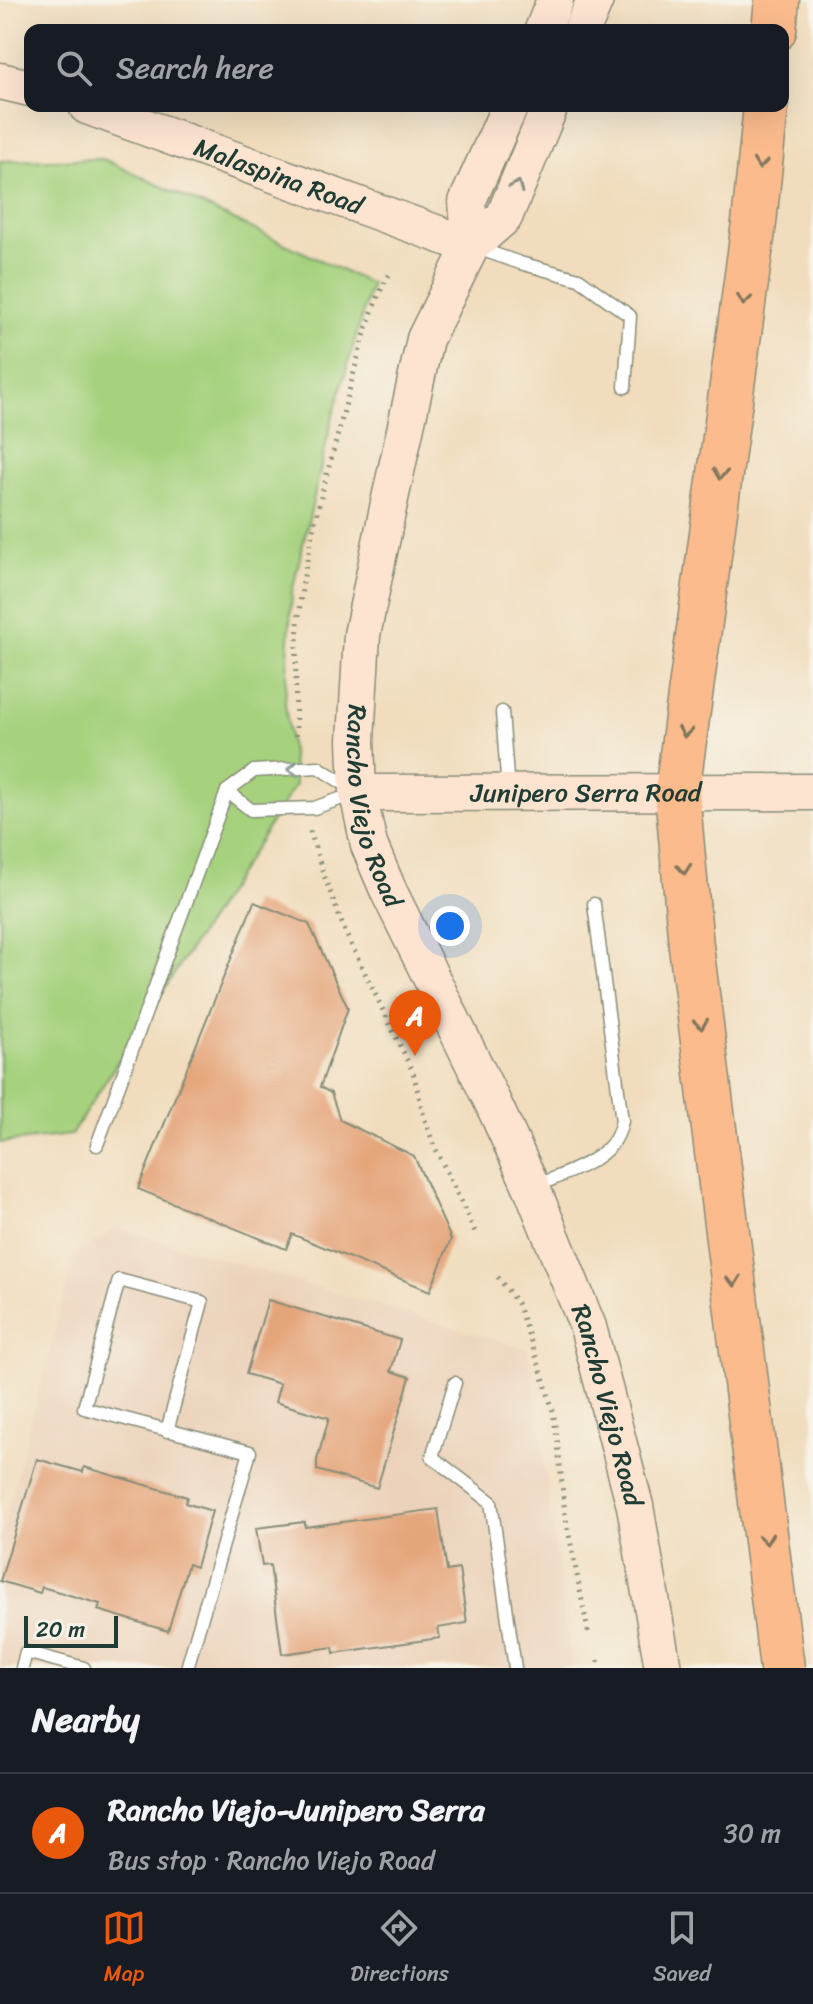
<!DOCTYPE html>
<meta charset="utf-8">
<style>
:root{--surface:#171b24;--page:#242831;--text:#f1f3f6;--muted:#9ea1a6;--line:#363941;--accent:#ea580c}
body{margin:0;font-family:Sriracha,sans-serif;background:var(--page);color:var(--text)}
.scale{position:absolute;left:24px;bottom:20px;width:94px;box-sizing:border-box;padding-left:8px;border:4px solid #1f3d34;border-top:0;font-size:22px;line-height:28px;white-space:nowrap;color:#1f3d34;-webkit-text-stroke:6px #f7f3e8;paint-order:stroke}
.you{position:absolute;left:450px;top:926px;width:28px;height:28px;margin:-20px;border:6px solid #fff;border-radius:50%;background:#1a73e8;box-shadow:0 0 0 12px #1a73e833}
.badge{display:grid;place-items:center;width:52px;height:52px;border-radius:50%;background:var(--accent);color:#fff;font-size:26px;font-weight:700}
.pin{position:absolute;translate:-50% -66px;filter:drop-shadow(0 2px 4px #0008)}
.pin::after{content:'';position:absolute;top:42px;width:28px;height:24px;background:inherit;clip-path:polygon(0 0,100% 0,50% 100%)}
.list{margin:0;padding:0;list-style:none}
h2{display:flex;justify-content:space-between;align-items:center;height:104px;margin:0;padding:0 32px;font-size:34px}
h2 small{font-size:26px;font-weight:400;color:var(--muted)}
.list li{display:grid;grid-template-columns:52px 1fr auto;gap:24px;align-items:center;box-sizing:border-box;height:120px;padding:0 32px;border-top:2px solid var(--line)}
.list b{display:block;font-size:30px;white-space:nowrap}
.list p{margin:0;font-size:26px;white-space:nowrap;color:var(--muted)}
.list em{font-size:26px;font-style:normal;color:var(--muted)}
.icon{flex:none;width:44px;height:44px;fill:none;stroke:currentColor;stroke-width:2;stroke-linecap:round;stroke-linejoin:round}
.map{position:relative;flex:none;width:813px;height:1668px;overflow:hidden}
.search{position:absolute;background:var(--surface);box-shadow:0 8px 32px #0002;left:24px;right:24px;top:24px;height:88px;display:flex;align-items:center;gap:20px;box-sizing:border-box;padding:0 28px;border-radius:16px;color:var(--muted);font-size:30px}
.sheet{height:224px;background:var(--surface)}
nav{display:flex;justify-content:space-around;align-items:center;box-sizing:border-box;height:112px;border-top:2px solid var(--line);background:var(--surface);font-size:22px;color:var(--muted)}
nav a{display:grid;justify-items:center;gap:4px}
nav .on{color:var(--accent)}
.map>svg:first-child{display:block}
.built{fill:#ecd2b9}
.green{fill:#a6d27e;stroke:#628859;stroke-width:2}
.building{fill:#e5a57a}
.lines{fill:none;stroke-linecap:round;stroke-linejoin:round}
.lane-casing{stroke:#888d78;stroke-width:15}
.secondary-casing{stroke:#888d78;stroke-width:39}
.highway-casing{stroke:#888d78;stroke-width:47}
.path{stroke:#888d78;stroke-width:5;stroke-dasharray:2 6;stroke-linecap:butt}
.lane{stroke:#fff;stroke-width:12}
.secondary{stroke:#fde4d1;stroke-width:36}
.highway{stroke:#fbbb8d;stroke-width:44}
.oneway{stroke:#82765c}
.oneway2{stroke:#8e9082}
.oneway3{stroke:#8f9e9a}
.labels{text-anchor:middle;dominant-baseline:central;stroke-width:6;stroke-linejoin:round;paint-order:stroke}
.street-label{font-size:26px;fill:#1f3d34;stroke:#f7f3e8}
</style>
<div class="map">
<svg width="813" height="1668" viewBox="0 0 813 1668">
<rect width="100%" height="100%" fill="#f7f3e8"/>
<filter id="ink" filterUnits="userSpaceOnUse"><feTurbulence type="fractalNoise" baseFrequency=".0125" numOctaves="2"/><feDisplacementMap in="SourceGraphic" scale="16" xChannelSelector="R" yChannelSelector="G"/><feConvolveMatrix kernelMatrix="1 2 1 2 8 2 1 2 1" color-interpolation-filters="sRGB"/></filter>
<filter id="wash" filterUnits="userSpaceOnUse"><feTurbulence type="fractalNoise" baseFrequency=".006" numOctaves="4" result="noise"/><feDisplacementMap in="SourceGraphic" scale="32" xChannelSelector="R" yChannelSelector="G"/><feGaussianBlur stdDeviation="1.8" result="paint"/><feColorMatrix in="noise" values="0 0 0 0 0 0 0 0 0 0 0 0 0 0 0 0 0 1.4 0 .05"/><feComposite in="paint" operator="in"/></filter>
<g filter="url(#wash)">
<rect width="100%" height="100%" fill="#f1ddbd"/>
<polygon class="built" points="117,1228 529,1350 572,1668 0,1668 0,1540 75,1254"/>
<polygon class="green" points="103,159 371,284 331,423 292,592 285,702 295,785 71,1135 0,1143 0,161"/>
<g id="blocks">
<g class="building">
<polygon points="254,902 309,924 348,1008 320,1087 331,1093 340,1120 414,1156 451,1239 430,1291 292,1234 286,1249 138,1189"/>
<polygon points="268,1300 400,1340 391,1371 410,1377 377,1488 317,1470 317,1460 329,1418 275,1402 280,1384 246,1374"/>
<polygon points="37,1459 83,1472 84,1467 187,1497 185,1503 212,1511 196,1567 188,1564 168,1631 98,1610 100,1604 42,1587 40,1593 0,1581"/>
<polygon points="438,1509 447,1571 459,1569 467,1623 438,1628 440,1638 334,1653 333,1647 282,1654 270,1565 262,1566 256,1528 305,1522 305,1527"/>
</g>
</g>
</g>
<g filter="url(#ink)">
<use href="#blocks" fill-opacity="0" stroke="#888d78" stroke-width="2"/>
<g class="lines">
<g class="lane-casing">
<g id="lane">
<polyline points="477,248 520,263 579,279 630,316 625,387"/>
<polyline points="502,712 508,790"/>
<polyline points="227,791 251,810 314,808 354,794"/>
<polyline points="97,1145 227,791 254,771 318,767 352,789"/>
<path d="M534,1187C558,1176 596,1164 612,1144C618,1137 620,1129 622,1121L594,904"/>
<polyline points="455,1383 432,1457 491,1502 515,1668"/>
<polyline points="167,1431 202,1302 119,1280 84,1408 250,1452 187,1668"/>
<polyline points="22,1668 26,1652 84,1668"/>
</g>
</g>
<g class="secondary-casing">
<g id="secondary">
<polyline points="543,30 555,0"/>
<polyline points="582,30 595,0"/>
<polyline points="0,81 30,88"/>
<path id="s1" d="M87,106L471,246"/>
<path id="s2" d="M550,106L504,217L471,246L425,339L388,508L362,635L356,740L358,793L369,845L389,892L492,1101L532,1188L588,1327L635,1506L663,1668"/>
<polyline points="471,246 467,202 510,106"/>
<path id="s3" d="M358,793L813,792"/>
</g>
</g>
<g class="highway-casing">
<g id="highway">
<polyline points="774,30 777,0"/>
<polyline points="766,106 754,223 677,792 691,946 782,1668"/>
</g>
</g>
<g class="path">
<path d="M296,736C295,679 295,622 306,565C316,509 333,454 347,399C357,361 370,304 391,272"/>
<polyline points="310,831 323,873 346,934 413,1072 424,1117 433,1143 477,1236"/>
<polyline points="498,1277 517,1303 541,1370 553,1411 558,1445 565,1514 589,1636"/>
<polyline points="598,1660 599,1668"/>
</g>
<use href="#lane" class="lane"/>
<use href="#secondary" class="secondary"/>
<use href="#highway" class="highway"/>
</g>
<defs><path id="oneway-chevron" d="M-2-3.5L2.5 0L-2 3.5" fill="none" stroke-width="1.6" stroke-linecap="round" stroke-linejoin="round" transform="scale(2)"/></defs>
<g class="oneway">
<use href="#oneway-chevron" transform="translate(760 164) rotate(96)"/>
<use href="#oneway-chevron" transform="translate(744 300) rotate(98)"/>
<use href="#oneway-chevron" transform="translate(720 474) rotate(98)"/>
<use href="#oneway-chevron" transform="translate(685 732) rotate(98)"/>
<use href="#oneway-chevron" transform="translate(684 869) rotate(85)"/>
<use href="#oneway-chevron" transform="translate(701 1024) rotate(83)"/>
<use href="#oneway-chevron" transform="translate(734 1281) rotate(83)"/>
<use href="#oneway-chevron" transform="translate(766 1539) rotate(83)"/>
</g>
<use class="oneway2" href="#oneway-chevron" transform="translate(517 186) rotate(-67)"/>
<use class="oneway3" href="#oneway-chevron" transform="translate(293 769) rotate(176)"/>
</g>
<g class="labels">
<g class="street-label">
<text stroke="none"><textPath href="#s1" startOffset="204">Malaspina Road</textPath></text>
<text stroke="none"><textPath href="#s3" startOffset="228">Junipero Serra Road</textPath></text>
<text stroke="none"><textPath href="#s2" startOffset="744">Rancho Viejo Road</textPath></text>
<text stroke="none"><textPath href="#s2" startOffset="1392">Rancho Viejo Road</textPath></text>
</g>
</g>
</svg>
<div class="scale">20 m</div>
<div class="you"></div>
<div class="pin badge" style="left:415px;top:1056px">A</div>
<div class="search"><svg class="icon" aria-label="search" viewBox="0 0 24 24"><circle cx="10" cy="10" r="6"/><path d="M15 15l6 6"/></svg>Search here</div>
</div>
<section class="sheet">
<h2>Nearby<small></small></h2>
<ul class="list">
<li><span class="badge">A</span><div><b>Rancho Viejo-Junipero Serra</b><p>Bus stop · Rancho Viejo Road</p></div><em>30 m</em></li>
</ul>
</section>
<nav>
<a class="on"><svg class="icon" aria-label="map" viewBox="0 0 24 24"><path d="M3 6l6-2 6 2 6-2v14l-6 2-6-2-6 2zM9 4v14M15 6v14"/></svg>Map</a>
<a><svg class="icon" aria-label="directions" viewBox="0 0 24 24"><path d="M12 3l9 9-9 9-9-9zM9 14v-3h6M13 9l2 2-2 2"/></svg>Directions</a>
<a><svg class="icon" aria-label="saved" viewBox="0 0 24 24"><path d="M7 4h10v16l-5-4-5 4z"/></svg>Saved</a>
</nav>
